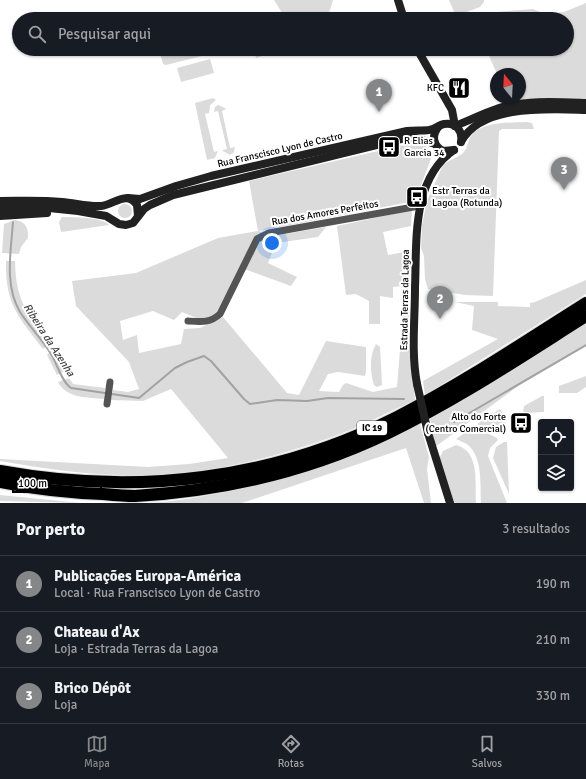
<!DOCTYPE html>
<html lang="pt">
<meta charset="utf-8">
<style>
:root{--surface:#171b24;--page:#20242c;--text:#f1f3f6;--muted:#9ea1a6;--line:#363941;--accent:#858687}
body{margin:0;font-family:Signika,sans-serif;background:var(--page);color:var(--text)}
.controls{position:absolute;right:12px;bottom:12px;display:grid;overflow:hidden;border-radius:4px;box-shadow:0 1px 3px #0004}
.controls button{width:36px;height:36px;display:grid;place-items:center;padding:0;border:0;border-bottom:1px solid var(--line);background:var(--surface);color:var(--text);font:20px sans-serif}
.compass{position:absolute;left:490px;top:68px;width:36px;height:36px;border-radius:50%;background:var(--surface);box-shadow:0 1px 3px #0004;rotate:342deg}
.scale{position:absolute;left:12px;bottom:10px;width:90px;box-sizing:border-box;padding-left:4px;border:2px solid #000;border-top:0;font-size:11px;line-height:14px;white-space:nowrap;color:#000;-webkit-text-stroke:3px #fff;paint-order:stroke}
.you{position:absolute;left:272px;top:243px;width:14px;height:14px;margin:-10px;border:3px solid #fff;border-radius:50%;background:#1a73e8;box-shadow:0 0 0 6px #1a73e833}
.badge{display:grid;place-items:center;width:26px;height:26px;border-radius:50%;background:var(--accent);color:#fff;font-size:13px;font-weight:700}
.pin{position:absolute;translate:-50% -33px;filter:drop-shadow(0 1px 2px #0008)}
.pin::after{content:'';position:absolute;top:21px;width:14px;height:12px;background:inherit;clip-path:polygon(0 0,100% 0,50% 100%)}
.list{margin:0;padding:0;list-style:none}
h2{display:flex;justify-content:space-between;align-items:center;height:52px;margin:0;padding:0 16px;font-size:17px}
h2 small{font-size:13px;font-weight:400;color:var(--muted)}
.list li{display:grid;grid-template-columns:26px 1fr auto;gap:12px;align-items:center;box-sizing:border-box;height:56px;padding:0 16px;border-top:1px solid var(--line)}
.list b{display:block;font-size:15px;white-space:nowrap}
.list p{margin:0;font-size:13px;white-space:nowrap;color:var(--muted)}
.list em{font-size:13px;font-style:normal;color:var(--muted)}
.icon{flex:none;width:22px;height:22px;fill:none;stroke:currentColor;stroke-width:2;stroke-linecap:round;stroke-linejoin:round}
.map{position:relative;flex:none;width:586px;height:503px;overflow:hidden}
.search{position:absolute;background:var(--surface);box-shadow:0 1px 3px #0004;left:12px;right:12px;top:12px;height:44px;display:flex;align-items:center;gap:10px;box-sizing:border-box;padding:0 14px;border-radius:22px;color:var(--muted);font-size:15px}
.sheet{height:220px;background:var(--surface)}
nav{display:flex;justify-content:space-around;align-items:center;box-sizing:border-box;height:56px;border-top:1px solid var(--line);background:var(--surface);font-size:11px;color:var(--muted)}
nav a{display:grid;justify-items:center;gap:2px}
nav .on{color:var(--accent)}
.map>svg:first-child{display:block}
.green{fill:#dbdbdb}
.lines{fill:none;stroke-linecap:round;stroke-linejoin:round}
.stream{stroke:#a2a2a2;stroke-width:2}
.highway-casing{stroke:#dbdbdb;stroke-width:14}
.street{stroke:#545454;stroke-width:7}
.secondary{stroke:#212121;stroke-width:8}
.highway{stroke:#000;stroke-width:12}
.secondary-bridge{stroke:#212121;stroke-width:8}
.labels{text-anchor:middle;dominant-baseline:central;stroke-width:4;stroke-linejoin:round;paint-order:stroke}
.shield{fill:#fff;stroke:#4c4c4c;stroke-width:1}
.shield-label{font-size:9px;font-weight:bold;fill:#000}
.poi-label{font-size:10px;fill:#000;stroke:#fff;text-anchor:end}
.street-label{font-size:10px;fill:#000;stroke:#fff}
.water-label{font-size:11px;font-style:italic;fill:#434343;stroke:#fff}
</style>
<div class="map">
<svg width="586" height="503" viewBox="0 0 586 503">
<rect width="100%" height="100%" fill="#fff"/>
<g class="green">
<polygon points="274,0 333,0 327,19 320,19 318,14 307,19 286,19"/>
<polygon points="449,0 484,0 484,2 480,7 456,16"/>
<polygon points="586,3 586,99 509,100 508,98 520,98 520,74 497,74 486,49 567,49 567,19 485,19 484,13 533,9 545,14 564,12"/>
<polygon points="159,49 220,49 218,52 166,65 163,64"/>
<polygon points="254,49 270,49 268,54 256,58"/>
<polygon points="210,59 214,73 181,82 177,68"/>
<polygon points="213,98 216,100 210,105 209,113 205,114 214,152 218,151 215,158 207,160 195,103"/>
<polygon points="218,105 225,108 226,109 222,111 230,148 235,147 234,152 230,155 223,151 222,150 227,149 218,111 214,112 215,107"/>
<path d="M527,122L532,123L534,129H502L499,131L493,296L465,295L428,289L425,279L424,256L421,248L422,225L427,201L442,167C447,160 456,159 463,153C468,148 467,142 471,136C482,121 510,123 527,122Z"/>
<path d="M404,145L426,146L432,156L415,201L259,231L267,237L326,227L318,237L276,243L268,263L297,277L291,286L247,270L238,272L215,316L201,320L182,312L174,320L153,311L120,321L123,340L137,335L139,353L181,344L184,329L200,328L223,317L287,393L299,395L326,341L366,347V372L365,376L338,372L328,374L319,391L339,392L343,385L346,383L373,392L397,387L402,325L404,316L408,311L409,312V349L415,400C388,412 361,427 332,437C266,461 192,478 121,475C80,474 40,468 0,461V459L148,467L189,464L228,458L171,389L143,401L111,400L113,390L128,392L139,389L129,362L76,306L72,281L136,273L218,238L258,231L249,181Z"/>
<circle cx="125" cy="211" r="7"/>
<polygon points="412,210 411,226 383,232 388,255 410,251 410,285 393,287 393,298 380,296 380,324 369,324 369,301 356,294 346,295 337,226"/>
<path d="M62,217C72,217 102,217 109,225L61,232L59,222Z"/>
<path d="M15,220C25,221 29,228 28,238L21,247L19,254L2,253L4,224Z"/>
<path d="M6,261H15C16,302 26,311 50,342L43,349C18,316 5,304 6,261Z"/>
<polygon points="586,280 586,294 425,395 423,381 498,339 472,330 474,306 455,302 498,302 498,306 530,307 530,303 535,302"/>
<polygon points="586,324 586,346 521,384 435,447 430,418 450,408"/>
<path d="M376,344L380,347L382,385L377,387L374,385C370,372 369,356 376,344Z"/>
<polygon points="54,348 67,370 57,375 47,355"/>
<polygon points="586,376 586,387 577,393 559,393 559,386"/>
<path d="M69,378L73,384L105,388L104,399C87,397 67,399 58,382Z"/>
<polygon points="542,396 544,396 544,412 523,413 524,406"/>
<polygon points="500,409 505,417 506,434 495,434 477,424"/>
<path d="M420,424L429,457L427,469L431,503H424L406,448L242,503H145C175,502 205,496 235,490C300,477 361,455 420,424Z"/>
<path d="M472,428L479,429L497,438L498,440L490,448L488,456L507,503H481C480,485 483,458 468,445C464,442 460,441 456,439Z"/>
<polygon points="504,442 507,442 509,494 493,458 496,447"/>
<path d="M456,445C480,451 475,483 476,503H453L439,459L443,451Z"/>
<polygon points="0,495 81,503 0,501"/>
</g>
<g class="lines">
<g class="stream">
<path d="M13,222C11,251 4,285 20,312C29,326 42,339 51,354C57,363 61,381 71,388L139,398L175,368L187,362L204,356L211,361L244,399L250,404L277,400L307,401L328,398L404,399"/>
<polyline points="454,422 586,345"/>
</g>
<g class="highway-casing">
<g id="highway">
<path d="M0,471C137,496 272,480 397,417C462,384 524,342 586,303"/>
<path d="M0,482C34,489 68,493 103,494C114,495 125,496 135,496C222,491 309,471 388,433C457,400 521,357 586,316"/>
</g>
</g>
<g class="street">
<path d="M188,321C202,322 210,323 220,314L257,239L269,233L419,206"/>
<polyline points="107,404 110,382"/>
</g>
<g class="secondary">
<polyline points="398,0 404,19"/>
<polyline points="417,49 452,110 455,126"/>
<path d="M439,126C431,135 433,146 443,151L454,150"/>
<path d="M455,126C470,120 484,113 499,108C526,100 558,102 586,103"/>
<path d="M461,142C481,104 549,109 586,110"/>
<path d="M128,198L140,199L176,186L211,176L407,131C414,130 422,131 429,130C435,129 439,125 444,124C456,122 463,131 461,142"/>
<path d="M0,201C21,201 41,200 62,202C75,203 89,207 101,206C115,204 127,190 137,205L138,216"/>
<polyline points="0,208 49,208 78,211 106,216 119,224 126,225 133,223 144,209 150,205 173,195 405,138 416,138 435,144"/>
<polyline points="0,216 47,213"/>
<path d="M417,384C411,352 415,320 415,287C417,242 411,179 454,150"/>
<polyline points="428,433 450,503"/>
</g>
<use href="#highway" class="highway"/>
<polyline class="secondary-bridge" points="417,384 428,433"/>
</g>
<defs>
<g id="restaurant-square" transform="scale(1.15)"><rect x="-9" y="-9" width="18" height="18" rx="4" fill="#000" stroke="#fff"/><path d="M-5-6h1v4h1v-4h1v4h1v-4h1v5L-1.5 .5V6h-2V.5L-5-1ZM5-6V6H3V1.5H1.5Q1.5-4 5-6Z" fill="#fff"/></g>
<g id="bus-square" transform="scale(1.15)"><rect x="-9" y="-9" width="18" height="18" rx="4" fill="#000" stroke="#fff"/><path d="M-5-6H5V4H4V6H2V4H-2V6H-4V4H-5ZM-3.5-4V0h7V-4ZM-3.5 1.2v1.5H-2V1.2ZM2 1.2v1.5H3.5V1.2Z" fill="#fff"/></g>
</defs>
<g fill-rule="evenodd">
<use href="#restaurant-square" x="459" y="88"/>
<use href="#bus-square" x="389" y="147"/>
<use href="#bus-square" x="417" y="197"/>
<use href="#bus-square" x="521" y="423"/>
</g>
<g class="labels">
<rect class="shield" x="357" y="421" width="30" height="14" rx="3"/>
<g class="shield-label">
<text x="372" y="428">IC 19</text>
</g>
<g class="poi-label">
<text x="444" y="88">KFC</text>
<text x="404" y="141" text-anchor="start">R Elias<tspan x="404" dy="12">Garcia 34</tspan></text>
<text x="432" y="191" text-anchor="start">Estr Terras da<tspan x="432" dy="12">Lagoa (Rotunda)</tspan></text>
<text x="506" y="417">Alto do Forte<tspan x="506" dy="12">(Centro Comercial)</tspan></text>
</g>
<g class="street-label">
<text transform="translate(280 150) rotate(-13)">Rua Franscisco Lyon de Castro</text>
<text transform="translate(325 213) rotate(-10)">Rua dos Amores Perfeitos</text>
<text transform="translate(405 300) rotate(-89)">Estrada Terras da Lagoa</text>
</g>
<g class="water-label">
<text transform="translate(49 340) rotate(57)">Ribeira da Azenha</text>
</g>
</g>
</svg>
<div class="controls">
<button><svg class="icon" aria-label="locate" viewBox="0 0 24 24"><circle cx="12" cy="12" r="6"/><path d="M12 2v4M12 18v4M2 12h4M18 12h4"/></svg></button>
<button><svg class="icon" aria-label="layers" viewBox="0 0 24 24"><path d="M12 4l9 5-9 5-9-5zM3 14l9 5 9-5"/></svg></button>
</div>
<svg class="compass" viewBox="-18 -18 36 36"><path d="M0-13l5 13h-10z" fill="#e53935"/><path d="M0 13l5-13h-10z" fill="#9ea1a6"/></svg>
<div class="scale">100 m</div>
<div class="you"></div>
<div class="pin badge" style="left:379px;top:112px">1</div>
<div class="pin badge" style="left:440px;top:319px">2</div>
<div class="pin badge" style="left:564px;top:190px">3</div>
<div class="search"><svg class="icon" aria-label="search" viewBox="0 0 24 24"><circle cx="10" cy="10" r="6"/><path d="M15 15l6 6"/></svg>Pesquisar aqui</div>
</div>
<section class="sheet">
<h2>Por perto<small>3 resultados</small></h2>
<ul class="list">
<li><span class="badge">1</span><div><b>Publicações Europa-América</b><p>Local · Rua Franscisco Lyon de Castro</p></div><em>190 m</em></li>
<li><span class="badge">2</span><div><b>Chateau d'Ax</b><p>Loja · Estrada Terras da Lagoa</p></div><em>210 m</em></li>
<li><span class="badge">3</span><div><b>Brico Dépôt</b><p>Loja</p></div><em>330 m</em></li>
</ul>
</section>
<nav>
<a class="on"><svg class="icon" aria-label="map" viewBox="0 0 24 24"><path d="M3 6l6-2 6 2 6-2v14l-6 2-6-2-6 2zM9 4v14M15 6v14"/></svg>Mapa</a>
<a><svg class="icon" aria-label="directions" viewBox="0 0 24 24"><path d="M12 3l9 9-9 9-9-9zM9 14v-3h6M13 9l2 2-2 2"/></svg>Rotas</a>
<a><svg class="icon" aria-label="saved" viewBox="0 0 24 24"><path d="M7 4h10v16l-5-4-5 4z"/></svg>Salvos</a>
</nav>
